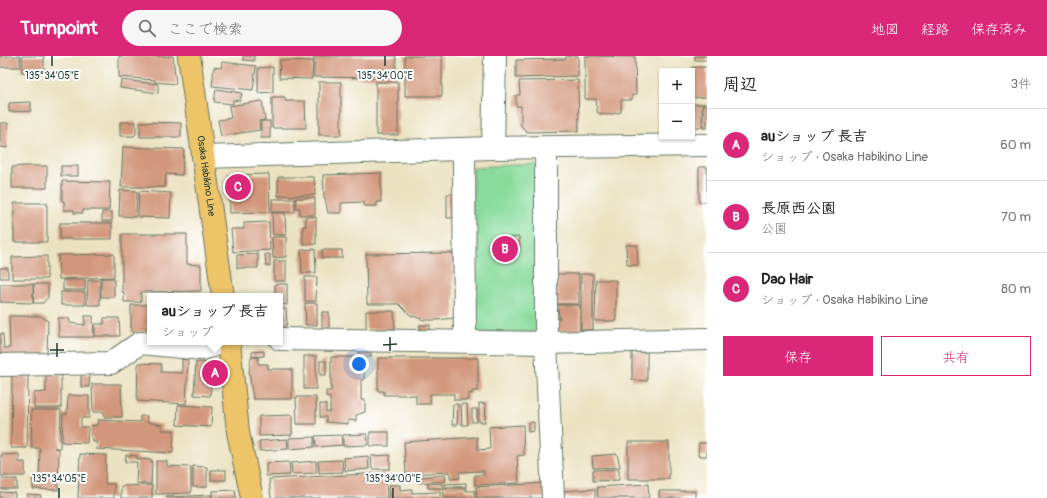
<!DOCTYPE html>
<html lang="ja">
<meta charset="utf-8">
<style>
:root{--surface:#fff;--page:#f6f6f6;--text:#202124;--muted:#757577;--line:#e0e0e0;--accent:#db2777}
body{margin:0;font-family:Pangolin,"Klee One",sans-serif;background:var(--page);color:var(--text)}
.controls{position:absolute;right:12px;top:12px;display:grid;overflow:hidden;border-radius:0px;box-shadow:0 1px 3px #0004}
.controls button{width:36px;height:36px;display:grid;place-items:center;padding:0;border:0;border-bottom:1px solid var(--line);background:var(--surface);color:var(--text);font:20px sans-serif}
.you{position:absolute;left:359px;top:308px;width:14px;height:14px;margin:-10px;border:3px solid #fff;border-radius:50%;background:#1a73e8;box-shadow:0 0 0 6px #1a73e833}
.badge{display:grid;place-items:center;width:26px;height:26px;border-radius:50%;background:var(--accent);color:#fff;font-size:13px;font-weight:700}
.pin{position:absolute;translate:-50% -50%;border:2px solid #fff;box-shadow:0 1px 4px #0006}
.popup{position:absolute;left:147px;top:237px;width:136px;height:52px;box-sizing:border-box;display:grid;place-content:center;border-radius:0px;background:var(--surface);filter:drop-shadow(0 1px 3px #0005);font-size:13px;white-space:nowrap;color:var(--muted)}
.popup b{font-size:15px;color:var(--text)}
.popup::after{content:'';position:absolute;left:50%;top:100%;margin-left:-8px;border:8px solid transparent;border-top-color:var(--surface)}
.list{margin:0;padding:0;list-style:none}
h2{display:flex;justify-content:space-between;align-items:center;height:52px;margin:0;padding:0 16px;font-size:17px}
h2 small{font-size:13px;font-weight:400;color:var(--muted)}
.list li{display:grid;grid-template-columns:26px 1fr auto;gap:12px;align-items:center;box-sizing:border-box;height:72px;padding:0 16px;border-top:1px solid var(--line)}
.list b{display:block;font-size:15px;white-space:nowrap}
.list p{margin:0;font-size:13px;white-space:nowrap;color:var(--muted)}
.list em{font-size:13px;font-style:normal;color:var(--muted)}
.actions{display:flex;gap:8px;padding:12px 16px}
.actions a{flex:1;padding:9px 0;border:1px solid var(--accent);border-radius:0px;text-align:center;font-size:14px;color:var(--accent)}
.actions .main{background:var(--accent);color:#fff}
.icon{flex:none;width:22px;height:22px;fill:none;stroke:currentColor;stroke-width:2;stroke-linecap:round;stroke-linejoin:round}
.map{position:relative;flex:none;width:707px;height:442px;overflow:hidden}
header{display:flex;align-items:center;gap:24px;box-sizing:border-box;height:56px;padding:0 20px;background:var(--accent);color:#fff}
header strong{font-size:19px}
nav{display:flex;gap:22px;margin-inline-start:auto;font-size:14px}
.search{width:280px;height:36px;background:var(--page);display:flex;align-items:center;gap:10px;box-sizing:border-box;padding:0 14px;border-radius:22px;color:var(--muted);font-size:15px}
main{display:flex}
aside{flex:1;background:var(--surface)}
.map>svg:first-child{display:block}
.green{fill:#89db9c;stroke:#548c68}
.building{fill:#d2967a}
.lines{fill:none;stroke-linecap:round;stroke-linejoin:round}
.minor-casing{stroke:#667765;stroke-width:24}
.major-casing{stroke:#667765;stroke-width:24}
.minor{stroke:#fff;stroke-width:22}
.major{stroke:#eec469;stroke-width:22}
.ticks{fill:none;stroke:#1f3d34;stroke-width:1.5}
.labels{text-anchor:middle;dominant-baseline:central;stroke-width:4;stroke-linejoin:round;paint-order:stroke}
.street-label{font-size:10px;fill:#1f3d34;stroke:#fff}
.ticks-label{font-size:10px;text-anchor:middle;fill:#1f3d34;stroke:#fff;stroke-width:4;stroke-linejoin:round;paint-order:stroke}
</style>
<header>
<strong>Turnpoint</strong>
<div class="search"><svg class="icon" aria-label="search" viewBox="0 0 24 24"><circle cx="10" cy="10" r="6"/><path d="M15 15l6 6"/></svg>ここで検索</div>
<nav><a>地図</a><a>経路</a><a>保存済み</a></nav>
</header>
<main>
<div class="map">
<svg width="707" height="442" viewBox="0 0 707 442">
<rect width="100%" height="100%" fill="#fff"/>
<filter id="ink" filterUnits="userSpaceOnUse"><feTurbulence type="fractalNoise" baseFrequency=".025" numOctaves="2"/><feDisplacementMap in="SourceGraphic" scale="8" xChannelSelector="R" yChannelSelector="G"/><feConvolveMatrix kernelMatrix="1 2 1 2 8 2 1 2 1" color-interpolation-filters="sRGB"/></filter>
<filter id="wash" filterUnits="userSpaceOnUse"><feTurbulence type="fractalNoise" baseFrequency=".012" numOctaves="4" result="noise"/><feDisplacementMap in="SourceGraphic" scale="16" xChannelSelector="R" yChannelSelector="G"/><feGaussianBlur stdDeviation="0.9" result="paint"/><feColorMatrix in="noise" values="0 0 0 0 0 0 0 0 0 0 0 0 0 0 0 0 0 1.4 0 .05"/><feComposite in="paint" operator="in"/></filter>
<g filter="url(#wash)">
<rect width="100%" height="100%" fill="#ebe2c1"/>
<polygon class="green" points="534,108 539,113 541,271 534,276 476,276 471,271 473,111"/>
<g id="blocks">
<g class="building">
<rect x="0" y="0" width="20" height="11"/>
<polygon points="22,0 44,0 44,15 22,16"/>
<polygon points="119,0 173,0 176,28 154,26 155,24 119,21"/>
<polygon points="243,0 254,0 254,5 243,4"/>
<polygon points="314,0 396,0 396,22 314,21"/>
<rect x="405" y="0" width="37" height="40"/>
<polygon points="566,0 578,0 578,20 516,22 516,4 566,3"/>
<polygon points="585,0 635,1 636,39 632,39 632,44 621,44 621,56 607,59 598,57 597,55 596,43 585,43"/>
<rect x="695" y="0" width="12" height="4"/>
<polygon points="280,4 313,5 312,23 279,22"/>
<polygon points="222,6 256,10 253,34 212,30 214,11 221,12"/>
<polygon points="273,11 273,36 258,37 258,12"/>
<polygon points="692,11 707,11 707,41 692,42"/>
<polygon points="121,24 158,28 158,37 120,32"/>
<polygon points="578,24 579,75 527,76 521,70 521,50 516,50 516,39 520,39 519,25"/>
<rect x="319" y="26" width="22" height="53"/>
<rect x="376" y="26" width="22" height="53"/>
<polygon points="216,33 242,37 240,45 233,44 233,48 214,46"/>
<polygon points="272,41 285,41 285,45 305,45 306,72 272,72"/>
<polygon points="262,45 265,64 259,65 260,74 221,80 218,64 231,62 229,50"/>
<polygon points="31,46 31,55 9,56 9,47"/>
<rect x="693" y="48" width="9" height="23"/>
<rect x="703" y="48" width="4" height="24"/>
<rect x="261" y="65" width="9" height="17"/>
<polygon points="120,66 136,66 136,78 134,80 120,80"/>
<polygon points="140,66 181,67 181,81 140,81"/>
<polygon points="0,67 8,67 7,92 0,91"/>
<polygon points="123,91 184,93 182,119 166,118 165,131 121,131"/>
<polygon points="24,110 47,110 47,132 12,132 12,111"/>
<rect x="61" y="110" width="17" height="10"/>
<rect x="699" y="111" width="8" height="35"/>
<polygon points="381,117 381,146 377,146 377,150 364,150 364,146 341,147 341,157 328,157 325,142 324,142 323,119"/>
<polygon points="269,118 270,156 230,157 229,119"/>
<polygon points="278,121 314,121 315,139 278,140"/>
<polygon points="62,125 110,126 109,154 83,154 83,157 74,157 74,154 64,154 64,145 62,145"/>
<polygon points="120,134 137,135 136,161 119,160"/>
<polygon points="139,135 171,137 170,162 138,161"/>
<polygon points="447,138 457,138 454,162 447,162"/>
<polygon points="296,142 315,142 315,159 300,159 300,152 296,152"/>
<rect x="272" y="143" width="23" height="13"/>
<rect x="14" y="147" width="33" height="39"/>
<rect x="102" y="156" width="10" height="9"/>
<polygon points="272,157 285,157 286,179 273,179"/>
<polygon points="305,161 316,161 316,188 303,188 303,170 306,170"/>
<polygon points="269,166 270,194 233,196 231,173 244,173 244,167"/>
<rect x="60" y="167" width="52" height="16"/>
<polygon points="122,178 187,178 187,208 201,209 201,235 141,236 141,246 124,246 124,236 122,236"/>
<polygon points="272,181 286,181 286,201 273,202"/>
<polygon points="519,181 520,191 507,192 507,182"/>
<polygon points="626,189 637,189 638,209 627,209"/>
<polygon points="315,193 316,217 302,217 301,194"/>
<rect x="322" y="194" width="20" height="8"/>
<polygon points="453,197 454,262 437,264 424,264 410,259 399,248 367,248 366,198"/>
<polygon points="114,198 114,221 59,223 58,199"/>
<polygon points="258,198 258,212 237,212 237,199"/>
<polygon points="265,198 270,198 270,210 266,210"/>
<polygon points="47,200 47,223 12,223 12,201"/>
<rect x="274" y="205" width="12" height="20"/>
<rect x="0" y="212" width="8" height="10"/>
<rect x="557" y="218" width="22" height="30"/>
<rect x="581" y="218" width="12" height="56"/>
<polygon points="305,221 317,221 316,245 305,245"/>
<rect x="101" y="222" width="13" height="19"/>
<rect x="63" y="224" width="22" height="10"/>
<polygon points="88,224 100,224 100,249 87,249"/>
<polygon points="596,224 616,224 616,265 595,265"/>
<polygon points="0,228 33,228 33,247 0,246"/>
<polygon points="34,228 48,228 48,241 43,247 33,247"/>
<polygon points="275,228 287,228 287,249 280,248 280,240 275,240"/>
<rect x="61" y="236" width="24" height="13"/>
<polygon points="305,247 317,247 317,269 306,269"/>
<polygon points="131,249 150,249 150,270 146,270 146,276 131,276"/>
<polygon points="557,249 580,249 580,276 556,276 557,263 560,263"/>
<polygon points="280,253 286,253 287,268 283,273 280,273"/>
<polygon points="366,255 394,255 395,273 366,273"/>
<rect x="322" y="256" width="7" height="16"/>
<polygon points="9,260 41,260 48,265 47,299 0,305 0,278 3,278 4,292 10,292"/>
<polygon points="85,260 93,260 94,281 59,281 58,262 69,262 70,267 85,269"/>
<polygon points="104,262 119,262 120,280 95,280 95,268 104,268"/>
<rect x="420" y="269" width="10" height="6"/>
<polygon points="359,294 371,295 371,301 360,301 360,309 364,309 364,324 361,324 361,344 365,344 365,356 356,359 356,365 348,364 348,368 326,366 326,361 320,361 320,348 326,348 326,356 330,356 330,342 326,341 326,335 331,335 331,301 359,301"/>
<polygon points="264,295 264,300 252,301 252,296"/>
<polygon points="632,296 647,296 647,325 632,324"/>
<rect x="304" y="300" width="12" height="33"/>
<polygon points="251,301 258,301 258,308 268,308 268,313 292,313 292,343 253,343 249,316"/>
<polygon points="378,302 478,302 478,335 472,335 472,338 468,338 468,344 454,344 454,338 430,338 430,348 416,348 416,339 384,339 384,335 378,335"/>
<polygon points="182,303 188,304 186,348 137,345 138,307 161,308 161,316 182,317"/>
<rect x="320" y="305" width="6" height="14"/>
<polygon points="196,306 213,307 210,340 194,339"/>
<polygon points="46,317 61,318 61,352 34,352 34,337 46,336"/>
<polygon points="81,318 90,318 89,331 81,331"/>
<polygon points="12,319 28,319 27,392 11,392"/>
<polygon points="92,328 121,328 122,361 104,361 104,356 93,356"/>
<polygon points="68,339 89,340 89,362 81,362 81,371 88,371 87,387 62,386 63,358 67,358"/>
<polygon points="296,341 316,341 316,368 297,368"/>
<polygon points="479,347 486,348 485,366 479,366"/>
<polygon points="453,348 458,348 457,369 452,369"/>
<polygon points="461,348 467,348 468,369 462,369"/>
<polygon points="178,349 212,351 211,371 177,369"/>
<rect x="472" y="353" width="5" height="13"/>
<polygon points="31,354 61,354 60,392 54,392 59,393 58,434 33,433 33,421 39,422 40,392 32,392"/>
<polygon points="292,359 292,379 259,380 259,360"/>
<polygon points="140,360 147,360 147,366 162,369 162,374 174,374 173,397 96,393 97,386 93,386 93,383 91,382 91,370 97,369 98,364 140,366"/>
<polygon points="534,366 534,375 528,376 528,367"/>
<polygon points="523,369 524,399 517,400 519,427 475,429 475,419 484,419 484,415 459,416 460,422 450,423 450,416 406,418 404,386 477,381 478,394 490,393 489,371"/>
<rect x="370" y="376" width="19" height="14"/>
<polygon points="367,378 368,389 343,390 343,379"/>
<polygon points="341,379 342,389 316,391 315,380"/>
<polygon points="314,381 314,391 289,393 289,382"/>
<polygon points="287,383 288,393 260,395 259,385"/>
<rect x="628" y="386" width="41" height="37"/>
<polygon points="699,387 707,387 707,400 698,400"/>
<polygon points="19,398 19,406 25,406 25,420 1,420 1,399"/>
<polygon points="80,398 106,399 105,428 114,428 114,442 78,442"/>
<polygon points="617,398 620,411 593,412 592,400"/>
<polygon points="126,399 137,400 137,403 152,404 151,428 136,427 137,406 125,406"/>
<polygon points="390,399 390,413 372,413 371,400"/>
<polygon points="368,400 369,413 345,415 344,402"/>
<polygon points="342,404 343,416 319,417 318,405"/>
<polygon points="156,405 167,405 167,410 191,411 191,437 156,438"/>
<polygon points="316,405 316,417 292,418 291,407"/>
<polygon points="289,406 290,419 266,420 266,407"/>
<polygon points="193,410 207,411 207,431 193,431"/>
<polygon points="619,413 619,424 593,425 593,414"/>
<rect x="211" y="414" width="15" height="10"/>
<polygon points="386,417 387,442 271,442 269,423"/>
<polygon points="445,419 446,425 419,427 418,421"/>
<rect x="0" y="423" width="17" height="10"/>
<polygon points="428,427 442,428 442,432 428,432"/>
<polygon points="466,427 466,431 445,431 445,428"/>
<polygon points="546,427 547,442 477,442 476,431"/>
<polygon points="648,428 649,442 598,442 597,431"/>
<polygon points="152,429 152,442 121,442 121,430"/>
<polygon points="389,429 400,429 400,434 412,433 412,437 440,436 440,442 389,442"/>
<polygon points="443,432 466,432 466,435 475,435 475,442 443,442"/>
<polygon points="595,433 595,442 561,442 561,435"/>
<polygon points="235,434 236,442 212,442 212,435"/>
<rect x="659" y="435" width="36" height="7"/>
<polygon points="0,436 15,437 15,442 0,442"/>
<polygon points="27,438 41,439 41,442 27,442"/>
<polygon points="211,439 211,442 166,442 166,441"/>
</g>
</g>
</g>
<g filter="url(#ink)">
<use href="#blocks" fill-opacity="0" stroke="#667765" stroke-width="1"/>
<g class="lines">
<g class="minor-casing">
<g id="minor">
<polyline points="493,92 495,0"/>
<polyline points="546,92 546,287 553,442"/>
<polyline points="464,93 465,284"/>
<polyline points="203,101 493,92 707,89"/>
<polyline points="280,283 546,287 707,283"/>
<polyline points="0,309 111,307 140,287 203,293 222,286"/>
</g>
</g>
<g class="major-casing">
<g id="major">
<path id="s1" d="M189,0L223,240"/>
<polyline points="229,286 238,376 252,442"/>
</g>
</g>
<use href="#minor" class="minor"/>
<use href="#major" class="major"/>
</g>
</g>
<path class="ticks" d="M52,0V10M385,0V10M390,281V295M57,287V301M383,289L397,288M50,294H64M59,432V442M393,432V442"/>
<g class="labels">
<g class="street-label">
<text stroke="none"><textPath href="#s1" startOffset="121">Osaka Habikino Line</textPath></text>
</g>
</g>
<g class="ticks-label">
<text x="52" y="23">135°34'05"E</text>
<text x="385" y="23">135°34'00"E</text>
<text x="59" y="426">135°34'05"E</text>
<text x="393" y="426">135°34'00"E</text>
</g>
</svg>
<div class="controls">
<button>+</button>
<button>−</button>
</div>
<div class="you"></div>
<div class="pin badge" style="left:215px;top:317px">A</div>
<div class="popup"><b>auショップ 長吉</b>ショップ</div>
<div class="pin badge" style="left:505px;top:193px">B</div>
<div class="pin badge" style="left:238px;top:131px">C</div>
</div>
<aside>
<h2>周辺<small>3件</small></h2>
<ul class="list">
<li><span class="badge">A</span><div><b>auショップ 長吉</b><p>ショップ · Osaka Habikino Line</p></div><em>60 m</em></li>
<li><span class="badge">B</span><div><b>長原西公園</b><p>公園</p></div><em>70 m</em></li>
<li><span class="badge">C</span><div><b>Dao Hair</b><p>ショップ · Osaka Habikino Line</p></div><em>80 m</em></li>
</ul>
<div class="actions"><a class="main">保存</a><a>共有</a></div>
</aside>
</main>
